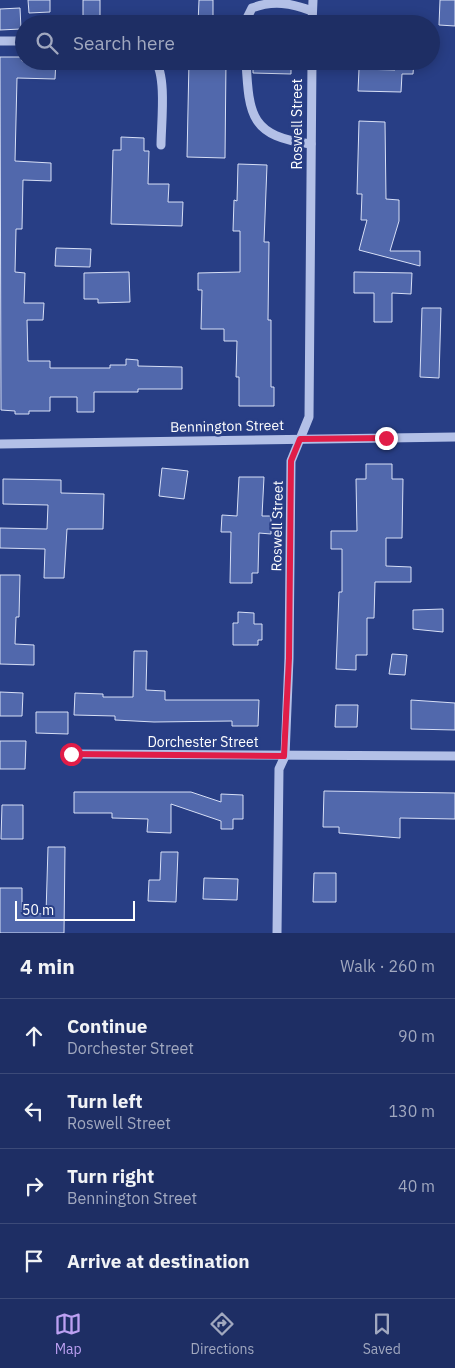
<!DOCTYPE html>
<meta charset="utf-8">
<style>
:root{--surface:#1e2e64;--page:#26366a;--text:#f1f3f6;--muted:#a1a8bf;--line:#3c4a78;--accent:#bca0f2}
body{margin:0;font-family:"IBM Plex Sans",sans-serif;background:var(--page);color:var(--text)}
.scale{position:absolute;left:15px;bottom:12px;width:120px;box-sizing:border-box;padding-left:5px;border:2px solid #fff;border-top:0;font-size:14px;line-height:18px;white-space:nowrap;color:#fff;-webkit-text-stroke:4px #283e85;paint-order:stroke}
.stop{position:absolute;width:15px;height:15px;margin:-11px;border:4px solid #e11d48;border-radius:50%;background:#fff}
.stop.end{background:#e11d48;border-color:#fff;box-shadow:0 1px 5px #0008}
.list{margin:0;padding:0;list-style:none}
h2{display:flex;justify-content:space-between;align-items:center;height:65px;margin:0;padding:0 20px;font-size:21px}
h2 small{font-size:16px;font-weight:400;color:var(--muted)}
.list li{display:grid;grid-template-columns:32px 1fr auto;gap:15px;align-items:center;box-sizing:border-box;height:75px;padding:0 20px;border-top:1px solid var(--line)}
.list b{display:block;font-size:19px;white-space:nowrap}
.list p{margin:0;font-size:16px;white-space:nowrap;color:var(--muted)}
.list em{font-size:16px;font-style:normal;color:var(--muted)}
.icon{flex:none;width:28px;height:28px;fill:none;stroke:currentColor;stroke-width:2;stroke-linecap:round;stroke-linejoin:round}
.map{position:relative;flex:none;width:455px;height:933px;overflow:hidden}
.search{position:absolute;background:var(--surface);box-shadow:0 2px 12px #0003;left:15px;right:15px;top:15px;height:55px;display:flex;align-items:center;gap:12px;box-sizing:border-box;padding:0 18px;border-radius:28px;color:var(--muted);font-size:19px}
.sheet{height:365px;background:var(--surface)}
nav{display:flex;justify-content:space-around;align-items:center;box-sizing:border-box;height:70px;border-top:1px solid var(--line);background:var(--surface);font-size:14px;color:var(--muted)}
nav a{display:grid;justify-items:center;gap:2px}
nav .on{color:var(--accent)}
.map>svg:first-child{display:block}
.building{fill:#5168ac;stroke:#d7dff6}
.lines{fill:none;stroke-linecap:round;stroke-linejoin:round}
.minor{stroke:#b3c0e7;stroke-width:9}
.route{stroke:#e11d48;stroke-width:6}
.labels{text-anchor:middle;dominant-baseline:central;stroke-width:5;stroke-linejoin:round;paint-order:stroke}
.street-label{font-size:14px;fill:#fff;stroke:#283e85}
</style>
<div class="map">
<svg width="455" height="933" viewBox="0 0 455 933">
<rect width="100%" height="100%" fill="#283e85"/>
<g class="building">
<polygon points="28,0 50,0 50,12 29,13"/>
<rect x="83" y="0" width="17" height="24"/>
<polygon points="199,0 213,0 213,24 198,24"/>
<polygon points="440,0 455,0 455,26 439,25"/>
<polygon points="20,8 21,29 0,30 0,9"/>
<polygon points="0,57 22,57 22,61 56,61 55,79 17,78 15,161 51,163 51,181 23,180 22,229 16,229 15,272 25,273 24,303 44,303 43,320 27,320 28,361 50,361 50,368 110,368 110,365 126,365 126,359 138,360 138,366 182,367 182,389 138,389 138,392 94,392 94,412 77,412 77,397 50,397 50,411 29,411 29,414 15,414 15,411 1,410"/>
<polygon points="189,61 226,61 225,158 187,157"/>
<polygon points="253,61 291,61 291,74 253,73"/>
<polygon points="396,61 414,61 413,74 402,74 401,92 358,91 359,69 395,70"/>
<polygon points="359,121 385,122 386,199 399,200 399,221 390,251 420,251 420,266 359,250 367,220 361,220 362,194 357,194"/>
<polygon points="121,137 144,138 144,151 149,151 148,184 169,184 168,202 183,202 182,226 111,224 113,150 121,150"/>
<polygon points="238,164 267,165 264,242 269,242 268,320 271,320 271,387 274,387 274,406 239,406 239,377 236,377 237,341 224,341 224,329 201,329 202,290 198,290 198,273 240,272 240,231 233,231 234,200 237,201"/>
<polygon points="56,248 91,249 90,267 55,266"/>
<polygon points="129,272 130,302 98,303 98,299 84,299 84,273"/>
<polygon points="354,272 412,273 411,294 392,293 392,322 374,322 374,293 354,293"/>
<polygon points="422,308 441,308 439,378 420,377"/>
<polygon points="366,464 392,464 392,479 403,479 402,538 386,538 386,566 411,567 411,582 375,582 374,618 367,618 367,655 356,655 356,670 336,669 339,592 342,592 342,549 331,549 331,531 357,531 356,479 366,479"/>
<polygon points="162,468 188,471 184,499 159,496"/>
<polygon points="239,477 264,477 262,516 271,516 271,534 259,533 258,573 252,573 252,583 230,583 231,532 221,532 222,515 237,516"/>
<polygon points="3,479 61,480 61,493 104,494 103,529 67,529 64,578 44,578 45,549 0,548 0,528 47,529 48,505 3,504"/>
<polygon points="0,575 20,575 19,617 16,617 15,644 34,645 34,665 0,664"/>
<polygon points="443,609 443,632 413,629 413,610"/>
<polygon points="238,612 254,613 254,624 262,624 262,640 258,640 258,645 233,645 233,623 238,623"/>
<polygon points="134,651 147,651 146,690 165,691 165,700 259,700 258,726 232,726 232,721 154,722 115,720 115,716 74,715 75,693 103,694 103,697 133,697"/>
<polygon points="392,654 407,655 405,675 389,674"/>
<polygon points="0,692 23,693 22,716 0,716"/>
<polygon points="411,700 455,703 455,730 411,729"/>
<polygon points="336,705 358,705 357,727 335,727"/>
<polygon points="36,712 68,712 68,734 36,733"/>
<polygon points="0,741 26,741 25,769 0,769"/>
<polygon points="324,791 455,793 455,819 400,818 400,838 339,833 339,827 323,827"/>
<polygon points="74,792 191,792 221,802 221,794 243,795 243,819 233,819 233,829 221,829 221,821 171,804 171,833 147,832 148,819 112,818 112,813 74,813"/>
<polygon points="2,805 23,805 23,839 1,839"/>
<polygon points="48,847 65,847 64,933 0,933 0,888 22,888 22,913 46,914"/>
<polygon points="161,852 178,852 176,902 148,901 149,880 160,880"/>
<polygon points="314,873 336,873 336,902 313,902"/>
<polygon points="204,878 238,879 237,900 203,899"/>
</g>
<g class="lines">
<g class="minor">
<path d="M244,24L252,8C273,0 291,3 312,11"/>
<polyline points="312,24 313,0"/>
<polyline points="0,41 24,41"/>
<path d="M155,61C167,76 161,125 161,145"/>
<path d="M246,61C249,117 251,136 311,144"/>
<polyline points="0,444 455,437"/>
<polyline points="71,754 455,756"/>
<polyline points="277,933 279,769 285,756 289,658 291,461 309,417 312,61"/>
</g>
</g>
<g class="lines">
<polyline class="route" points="71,754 284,756 289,658 291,461 300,439 386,438"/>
</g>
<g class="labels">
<g class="street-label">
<text transform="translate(297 124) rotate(-90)">Roswell Street</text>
<text transform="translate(227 426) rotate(-1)">Bennington Street</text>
<text transform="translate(277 526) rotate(-89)">Roswell Street</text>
<text x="203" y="742">Dorchester Street</text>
</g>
</g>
</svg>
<div class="scale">50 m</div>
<div class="stop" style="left:71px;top:754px"></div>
<div class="stop end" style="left:386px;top:438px"></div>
<div class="search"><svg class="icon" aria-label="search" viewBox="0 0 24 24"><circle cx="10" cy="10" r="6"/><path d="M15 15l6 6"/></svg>Search here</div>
</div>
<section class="sheet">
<h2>4 min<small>Walk · 260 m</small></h2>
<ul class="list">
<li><svg class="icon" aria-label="ahead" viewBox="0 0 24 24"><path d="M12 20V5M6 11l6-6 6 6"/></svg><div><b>Continue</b><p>Dorchester Street</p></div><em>90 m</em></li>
<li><svg class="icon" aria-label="left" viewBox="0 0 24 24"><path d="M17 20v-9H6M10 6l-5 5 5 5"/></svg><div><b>Turn left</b><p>Roswell Street</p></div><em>130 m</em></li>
<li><svg class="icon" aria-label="right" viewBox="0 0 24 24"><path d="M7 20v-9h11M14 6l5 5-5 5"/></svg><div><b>Turn right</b><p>Bennington Street</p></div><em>40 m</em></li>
<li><svg class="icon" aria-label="arrive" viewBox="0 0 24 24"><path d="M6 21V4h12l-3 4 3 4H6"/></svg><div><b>Arrive at destination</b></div></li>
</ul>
</section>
<nav>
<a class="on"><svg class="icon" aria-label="map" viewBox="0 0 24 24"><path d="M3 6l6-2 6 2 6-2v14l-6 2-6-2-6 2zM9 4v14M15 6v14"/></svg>Map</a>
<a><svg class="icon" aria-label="directions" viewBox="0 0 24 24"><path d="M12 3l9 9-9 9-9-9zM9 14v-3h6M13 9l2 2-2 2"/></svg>Directions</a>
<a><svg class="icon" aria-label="saved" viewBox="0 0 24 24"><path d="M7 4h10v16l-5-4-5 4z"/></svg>Saved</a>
</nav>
